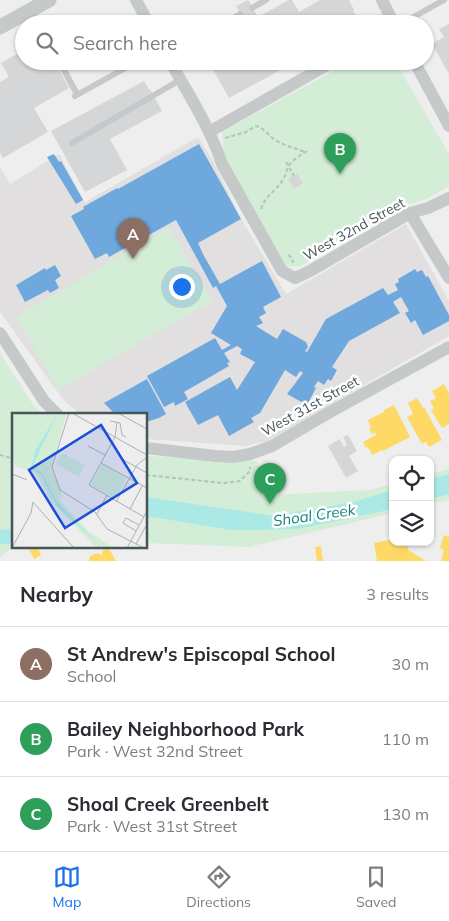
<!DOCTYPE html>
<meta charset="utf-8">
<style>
:root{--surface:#fff;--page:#f7f7f7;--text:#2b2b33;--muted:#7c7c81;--line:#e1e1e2;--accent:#1a73e8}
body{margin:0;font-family:Mulish,sans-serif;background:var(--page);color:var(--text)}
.controls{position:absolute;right:15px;bottom:15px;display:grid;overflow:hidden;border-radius:10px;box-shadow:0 1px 4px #0004}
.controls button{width:45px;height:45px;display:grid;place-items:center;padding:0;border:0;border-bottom:1px solid var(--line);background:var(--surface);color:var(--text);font:25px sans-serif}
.you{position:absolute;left:181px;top:286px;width:18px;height:18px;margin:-12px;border:4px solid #fff;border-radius:50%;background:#1a73e8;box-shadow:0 0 0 8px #1a73e833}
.badge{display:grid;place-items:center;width:32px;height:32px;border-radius:50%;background:var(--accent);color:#fff;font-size:16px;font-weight:700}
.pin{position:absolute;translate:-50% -41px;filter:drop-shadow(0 1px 2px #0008)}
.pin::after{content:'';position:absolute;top:26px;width:18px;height:15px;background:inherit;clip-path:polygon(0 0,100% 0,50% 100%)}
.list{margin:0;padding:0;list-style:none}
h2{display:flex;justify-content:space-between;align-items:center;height:65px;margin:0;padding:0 20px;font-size:21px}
h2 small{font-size:16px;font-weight:400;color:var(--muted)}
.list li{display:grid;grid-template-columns:32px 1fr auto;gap:15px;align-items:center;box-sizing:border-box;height:75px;padding:0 20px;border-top:1px solid var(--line)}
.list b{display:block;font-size:19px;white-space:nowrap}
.list p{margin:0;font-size:16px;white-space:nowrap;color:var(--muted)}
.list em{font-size:16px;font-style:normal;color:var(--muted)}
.icon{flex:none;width:28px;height:28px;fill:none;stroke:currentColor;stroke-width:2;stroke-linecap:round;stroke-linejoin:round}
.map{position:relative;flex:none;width:449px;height:561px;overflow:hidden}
.search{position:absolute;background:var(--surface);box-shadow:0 1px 4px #0004;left:15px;right:15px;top:15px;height:55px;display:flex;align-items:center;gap:12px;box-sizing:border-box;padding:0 18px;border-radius:28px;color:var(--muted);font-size:19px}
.sheet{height:290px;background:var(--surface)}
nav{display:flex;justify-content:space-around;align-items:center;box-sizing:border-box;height:70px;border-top:1px solid var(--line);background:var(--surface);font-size:14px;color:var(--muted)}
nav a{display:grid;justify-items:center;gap:2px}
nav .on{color:var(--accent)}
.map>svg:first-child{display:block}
.education{fill:#e1dfe0}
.green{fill:#d4edd6}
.water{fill:#aae9e6}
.homes{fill:#ffd966}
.schools{fill:#6fa8dc}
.building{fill:#d5d6d7}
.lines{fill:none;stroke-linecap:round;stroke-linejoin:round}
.path{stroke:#b6c2bb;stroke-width:2;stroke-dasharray:4 2.5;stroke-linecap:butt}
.service{stroke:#c6c9ca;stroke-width:6}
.minor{stroke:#c6c9ca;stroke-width:12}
.tertiary{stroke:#c6c9ca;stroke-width:15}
.labels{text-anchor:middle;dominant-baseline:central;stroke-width:5;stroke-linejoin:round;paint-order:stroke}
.street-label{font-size:14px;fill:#46555a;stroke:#fff}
.water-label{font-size:15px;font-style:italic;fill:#13837e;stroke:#fff}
.inset-road{fill:none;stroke:#abb1b3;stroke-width:1}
.view{fill:#1d4ed8;fill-opacity:0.15;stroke:#1d4ed8;stroke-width:2.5}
.inset-edge{fill:none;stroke:#46555a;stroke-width:2.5}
</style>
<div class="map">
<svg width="449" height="561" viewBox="0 0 449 561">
<rect width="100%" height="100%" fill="#efeeee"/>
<polygon class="education" points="198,137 212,159 240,217 286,294 406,224 449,301 449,336 267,441 246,446 146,439 146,415 82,415 65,402 0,312 0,167 10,184 59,154 85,202"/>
<g class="green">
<polygon points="351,61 395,61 449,154 449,186 429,198 408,205 299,267 287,266 280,261 224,162 222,132"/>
<polygon points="169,227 212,301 58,390 16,317"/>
<polygon points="0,353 34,406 45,415 14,415 14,547 7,551 0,557"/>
<polygon points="146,456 257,461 271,495 369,490 393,484 393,513 249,547 146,543"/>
<polygon points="449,469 449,500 430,504 430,474"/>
</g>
<g class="water">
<polygon points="449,474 449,494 430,499 430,479"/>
<polygon points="393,490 393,509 298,529 231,530 146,516 146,497 274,516 353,502"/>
<polygon points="14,526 14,542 10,544 0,544 0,530 10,529"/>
</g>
<g class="homes">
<polygon points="444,384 449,393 449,424 442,428 431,410 434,408 430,401 436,398 432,391"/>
<polygon points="417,398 423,408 424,407 442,440 429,447 426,442 422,444 407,417 413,414 408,403"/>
<polygon points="394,405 410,437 383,451 382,450 372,455 368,447 366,448 363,442 376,435 375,432 372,434 369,428 371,427 368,420 384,412 384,410"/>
<polygon points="444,535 449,537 449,561 441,561 444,550 440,548"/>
<polygon points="393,539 393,542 407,542 408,550 426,561 377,561 374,543"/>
<polygon points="321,546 323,561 317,561 315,547"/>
<polygon points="28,547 38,547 41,555 34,559"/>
<polygon points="108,547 116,561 89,561 90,556 97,553 102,555 103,550"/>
</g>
<g class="schools">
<polygon points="199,144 241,219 198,243 204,256 220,284 262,261 281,297 263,307 266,313 259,317 263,323 256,326 277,339 283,329 306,342 308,347 305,351 307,352 326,319 383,288 388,295 398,290 395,284 399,282 398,279 415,269 417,272 422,270 426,277 428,276 449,315 449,321 423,335 415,320 411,323 405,313 409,311 401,297 393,302 400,313 349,341 332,367 337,370 331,381 328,379 324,385 318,381 314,387 316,388 307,405 287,394 303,373 300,371 296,377 285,370 260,413 251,418 254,422 229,436 218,415 198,425 185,402 230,377 237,390 255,362 240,354 242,349 237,346 224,353 230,362 227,363 229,366 184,392 188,399 175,406 174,402 164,407 147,376 215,338 222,350 231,345 211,333 227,306 216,286 213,288 176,220 109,257 107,253 95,259 71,216 84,209 83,207 117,188 118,189"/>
<polygon points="54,154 59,162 61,161 83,200 76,204 47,157"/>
<polygon points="55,265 61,276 55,280 59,288 50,293 48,290 25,302 16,285 45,268 46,270"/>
<polygon points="147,379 166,414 159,418 146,422 146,415 116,415 104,403"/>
</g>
<g class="building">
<polygon points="248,0 258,17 289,0 292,0 299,12 320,0 349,0 354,10 353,11 360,24 246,24 236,6"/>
<polygon points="449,24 449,74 432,44 444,37 439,29"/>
<polygon points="24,50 24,61 54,61 69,88 34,108 48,132 3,158 0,153 0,82 9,77 1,63"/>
<polygon points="206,61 297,61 229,98 211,66 210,67"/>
<polygon points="144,81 149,90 150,89 162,111 110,139 127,170 85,192 51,131"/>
<polygon points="297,174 303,183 294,189 288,179"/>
<polygon points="348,435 357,451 349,456 358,471 346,478 328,446 340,439 344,447 347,445 343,437"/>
</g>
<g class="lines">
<g class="path">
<path d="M225,138L246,132L256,126C264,128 269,136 275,140C285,146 295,148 305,152"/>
<polyline points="286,162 294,176"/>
<path d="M261,209C265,195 279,189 285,176C287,171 287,166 292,162C297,157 303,153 309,150"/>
<polyline points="288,255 292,258 293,263"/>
<polyline points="0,455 14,459"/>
<polyline points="146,475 223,483 240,481 250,471 250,467"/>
</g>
<g class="service">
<polyline points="252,8 266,0"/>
<polyline points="31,10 38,24"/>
<polyline points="223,24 240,14"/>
<polyline points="401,24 444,0"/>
<polyline points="59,61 77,94"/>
<polyline points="75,96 138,61"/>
<polyline points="72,143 180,80"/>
</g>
<g class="minor">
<polyline points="136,0 149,24"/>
<polyline points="382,0 394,24"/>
<path d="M170,61C188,94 210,127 222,164L282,271L295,278L310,271L410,213L428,208L449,198"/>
<polyline points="414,61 449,126"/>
<polyline points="209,132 334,61"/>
<polyline points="410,213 449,278"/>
<polyline points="0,333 44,401 58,415"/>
<polyline points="146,448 216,456 233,457 250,454 272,446 330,412 449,347"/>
</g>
<polyline class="tertiary" points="0,27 49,0"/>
</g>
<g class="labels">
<g class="street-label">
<text transform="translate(354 229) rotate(-29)">West 32nd Street</text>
<text transform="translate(310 406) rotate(-29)">West 31st Street</text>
</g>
<g class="water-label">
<text transform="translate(314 515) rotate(-8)">Shoal Creek</text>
</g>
</g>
<g transform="translate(12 413)">
<rect width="135" height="135" fill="#efeeee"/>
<path d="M4,0H55L39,55L50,82L47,87L75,117L101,135H85L39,88L25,61L3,53L0,46V4ZM50,40L73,52L67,64L44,51ZM90,51L114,65L103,86L79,72Z" fill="#d4edd6"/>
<path d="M46,0L20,54L30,60L45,89L90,135L45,93L29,62L19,55L23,38Z" fill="#aae9e6"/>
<path class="inset-road" d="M57,0L40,54L48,77L83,99L95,116L132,135M60,0L135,42M106,0L135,16M98,8L108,10L110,22L114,24M105,10L103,24L77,72L132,104M76,33L93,42M108,45L135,60M89,50L135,75M0,61L15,67M21,89L62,135M104,89L125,52L135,44M118,96L130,73M85,101L95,82M124,118L111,110L114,105L127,112M124,131L134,113M0,135L19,100L21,89M115,135L135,98"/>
<path class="view" d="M89,12L125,70L53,115L17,57Z"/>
<rect width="135" height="135" class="inset-edge"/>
</g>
</svg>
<div class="controls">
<button><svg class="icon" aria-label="locate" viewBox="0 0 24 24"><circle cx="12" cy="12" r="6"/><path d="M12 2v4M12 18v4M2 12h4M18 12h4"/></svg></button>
<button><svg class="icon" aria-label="layers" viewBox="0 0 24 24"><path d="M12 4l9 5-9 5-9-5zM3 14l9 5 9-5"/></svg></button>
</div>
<div class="you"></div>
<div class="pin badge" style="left:133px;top:259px;background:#8d6e63">A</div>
<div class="pin badge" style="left:340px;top:174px;background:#2e9e5b">B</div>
<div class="pin badge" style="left:270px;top:504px;background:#2e9e5b">C</div>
<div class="search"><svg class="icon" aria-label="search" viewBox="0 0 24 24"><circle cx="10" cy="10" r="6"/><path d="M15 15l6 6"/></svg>Search here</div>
</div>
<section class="sheet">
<h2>Nearby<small>3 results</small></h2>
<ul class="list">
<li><span class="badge" style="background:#8d6e63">A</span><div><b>St Andrew's Episcopal School</b><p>School</p></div><em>30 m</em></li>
<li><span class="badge" style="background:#2e9e5b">B</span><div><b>Bailey Neighborhood Park</b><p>Park · West 32nd Street</p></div><em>110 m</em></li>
<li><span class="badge" style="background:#2e9e5b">C</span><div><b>Shoal Creek Greenbelt</b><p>Park · West 31st Street</p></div><em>130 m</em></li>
</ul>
</section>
<nav>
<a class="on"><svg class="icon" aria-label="map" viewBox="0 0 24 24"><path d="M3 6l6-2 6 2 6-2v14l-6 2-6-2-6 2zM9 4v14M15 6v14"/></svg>Map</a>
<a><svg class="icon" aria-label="directions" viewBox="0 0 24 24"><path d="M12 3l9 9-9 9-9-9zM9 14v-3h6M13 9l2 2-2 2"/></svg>Directions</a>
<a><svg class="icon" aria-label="saved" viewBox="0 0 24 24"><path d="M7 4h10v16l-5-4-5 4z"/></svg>Saved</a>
</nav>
